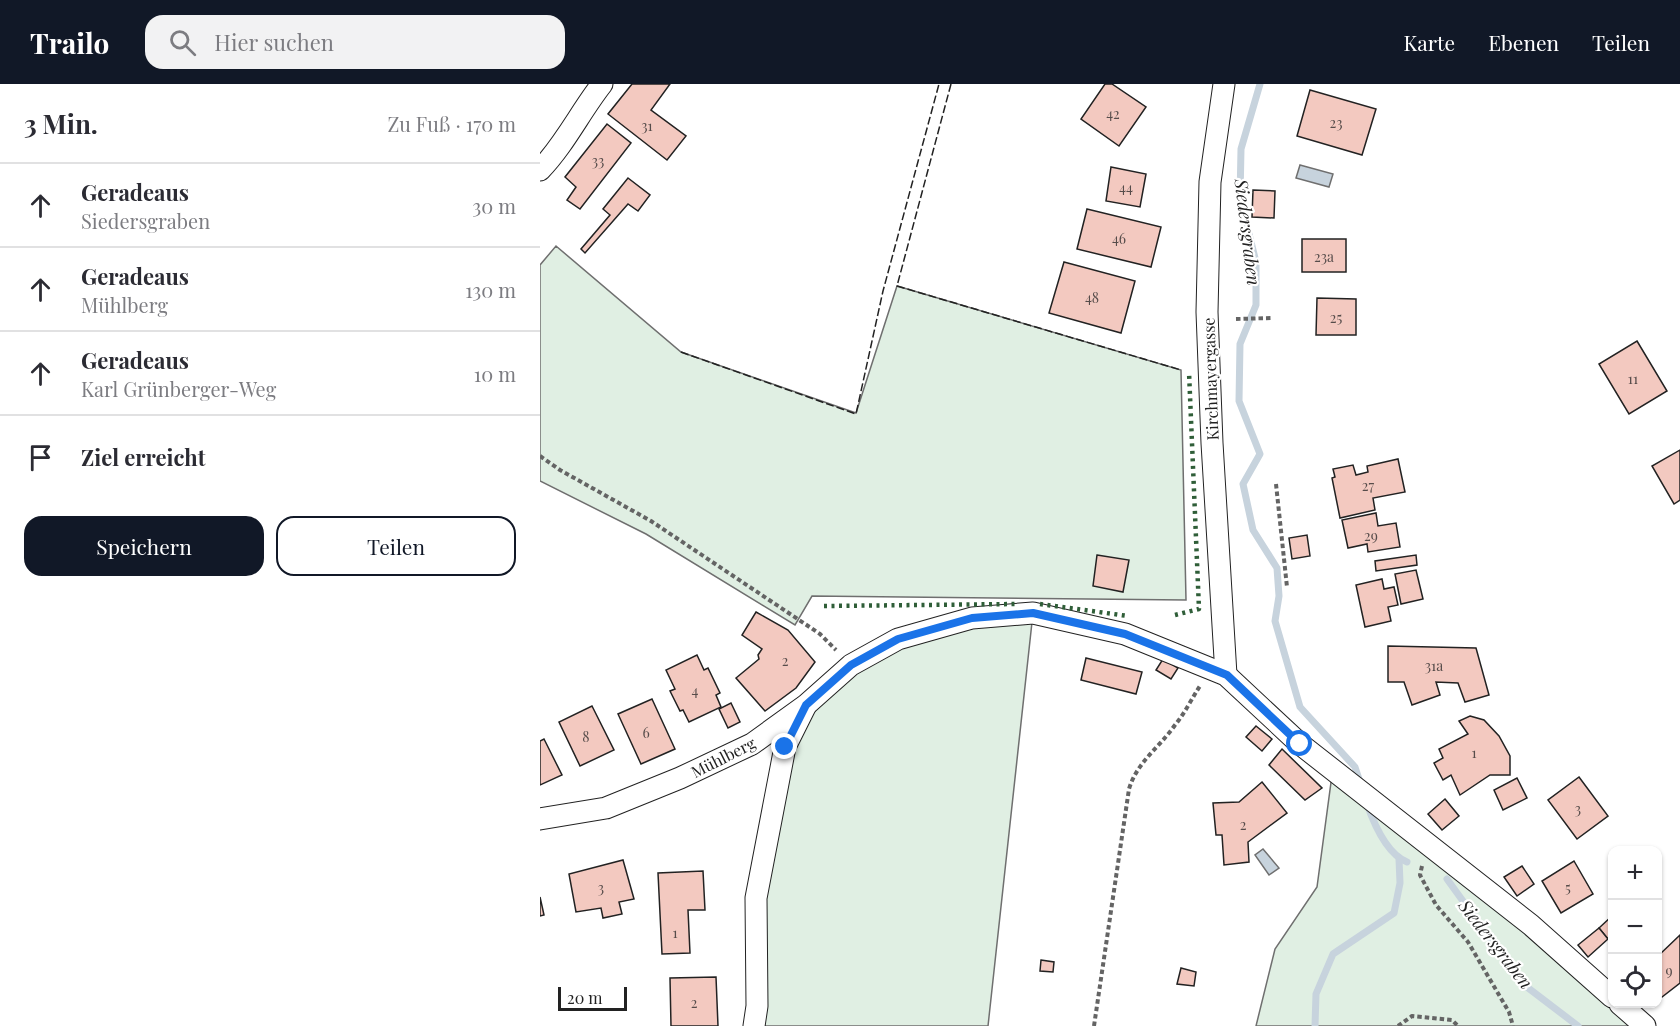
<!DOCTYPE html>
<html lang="de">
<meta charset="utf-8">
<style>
:root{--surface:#fff;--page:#f2f2f3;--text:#2b2b33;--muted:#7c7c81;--line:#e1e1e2;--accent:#111827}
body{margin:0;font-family:"Playfair Display",serif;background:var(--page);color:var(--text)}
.controls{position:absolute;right:18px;bottom:18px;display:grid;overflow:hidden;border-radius:12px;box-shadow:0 2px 4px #0004}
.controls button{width:54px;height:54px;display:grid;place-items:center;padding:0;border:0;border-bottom:2px solid var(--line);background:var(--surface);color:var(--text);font:30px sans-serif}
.scale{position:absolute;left:18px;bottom:15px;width:69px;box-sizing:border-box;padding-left:6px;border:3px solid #222;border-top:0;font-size:16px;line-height:21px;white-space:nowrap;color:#222;-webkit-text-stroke:4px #fff;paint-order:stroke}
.stop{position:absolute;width:18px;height:18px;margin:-14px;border:4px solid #1a73e8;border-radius:50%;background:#fff}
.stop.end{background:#1a73e8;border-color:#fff;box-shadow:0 2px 6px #0008}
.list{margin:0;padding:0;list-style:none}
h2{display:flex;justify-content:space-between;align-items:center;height:78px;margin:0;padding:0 24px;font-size:26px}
h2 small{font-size:20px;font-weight:400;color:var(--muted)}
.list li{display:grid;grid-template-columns:39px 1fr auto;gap:18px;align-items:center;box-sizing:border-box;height:84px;padding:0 24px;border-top:2px solid var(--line)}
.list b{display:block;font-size:22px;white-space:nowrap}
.list p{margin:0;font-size:20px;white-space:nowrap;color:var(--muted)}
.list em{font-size:20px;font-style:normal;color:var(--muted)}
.actions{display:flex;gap:12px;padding:18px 24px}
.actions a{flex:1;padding:14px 0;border:2px solid var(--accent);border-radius:18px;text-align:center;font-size:21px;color:var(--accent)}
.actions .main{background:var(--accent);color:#fff}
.icon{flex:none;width:33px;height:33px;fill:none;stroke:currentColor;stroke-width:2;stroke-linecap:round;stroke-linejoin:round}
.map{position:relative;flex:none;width:1140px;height:942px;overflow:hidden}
header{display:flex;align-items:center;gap:36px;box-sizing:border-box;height:84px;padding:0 30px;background:var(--accent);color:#fff}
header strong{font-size:28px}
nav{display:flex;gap:33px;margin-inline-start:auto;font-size:21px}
.search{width:420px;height:54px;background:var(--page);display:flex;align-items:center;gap:15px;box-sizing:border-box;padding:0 21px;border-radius:18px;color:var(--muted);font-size:22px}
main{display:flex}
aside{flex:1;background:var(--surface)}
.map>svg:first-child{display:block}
.green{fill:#e0efe3;stroke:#6f6f6f;stroke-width:1.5}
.water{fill:#c7d3dd;stroke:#6f6f6f;stroke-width:1.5}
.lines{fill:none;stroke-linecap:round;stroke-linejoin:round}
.stream{stroke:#c7d3dd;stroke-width:7}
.building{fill:#f3c9c0;stroke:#222;stroke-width:1.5}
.street-casing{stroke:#222;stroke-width:23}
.path{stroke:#646464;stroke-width:4;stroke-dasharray:4.5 3;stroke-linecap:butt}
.street{stroke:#fff;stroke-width:21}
.hedge{stroke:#2f5e38;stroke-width:4.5;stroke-dasharray:3 4.5;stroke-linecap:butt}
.fence{stroke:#222;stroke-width:1.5;stroke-dasharray:8 3;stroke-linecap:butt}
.route{stroke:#1a73e8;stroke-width:8}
.labels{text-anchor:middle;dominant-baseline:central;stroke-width:4.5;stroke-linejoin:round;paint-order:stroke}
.number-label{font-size:14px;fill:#564c4a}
.street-label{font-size:16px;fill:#222;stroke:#fff}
.water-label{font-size:18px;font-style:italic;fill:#222;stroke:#fff}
</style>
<header>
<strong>Trailo</strong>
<div class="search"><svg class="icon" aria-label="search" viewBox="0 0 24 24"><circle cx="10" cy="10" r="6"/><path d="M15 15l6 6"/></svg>Hier suchen</div>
<nav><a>Karte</a><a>Ebenen</a><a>Teilen</a></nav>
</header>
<main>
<aside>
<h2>3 Min.<small>Zu Fuß · 170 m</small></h2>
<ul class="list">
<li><svg class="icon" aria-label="ahead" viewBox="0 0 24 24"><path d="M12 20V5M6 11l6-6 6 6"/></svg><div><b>Geradeaus</b><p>Siedersgraben</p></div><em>30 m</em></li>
<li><svg class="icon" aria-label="ahead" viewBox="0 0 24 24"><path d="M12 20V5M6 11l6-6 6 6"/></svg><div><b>Geradeaus</b><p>Mühlberg</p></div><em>130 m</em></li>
<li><svg class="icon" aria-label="ahead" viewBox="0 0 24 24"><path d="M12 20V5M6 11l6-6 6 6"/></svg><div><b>Geradeaus</b><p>Karl Grünberger-Weg</p></div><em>10 m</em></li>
<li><svg class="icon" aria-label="arrive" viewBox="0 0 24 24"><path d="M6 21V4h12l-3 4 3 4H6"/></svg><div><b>Ziel erreicht</b></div></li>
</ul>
<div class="actions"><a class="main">Speichern</a><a>Teilen</a></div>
</aside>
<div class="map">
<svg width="1140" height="942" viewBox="0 0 1140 942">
<rect width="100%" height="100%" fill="#fff"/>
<g class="green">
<polygon points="16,162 141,268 316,329 357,202 641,286 646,516 272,512 255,541 106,450 0,397 0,181"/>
<polygon points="493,529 448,942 214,942 216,814 245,663 311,581 358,555"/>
<polygon points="792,691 1098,942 716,942 735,865 777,803"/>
</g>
<g class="water">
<polygon points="760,81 793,90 789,103 756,94"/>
<polygon points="723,765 739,784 729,791 715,771"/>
</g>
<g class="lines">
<g class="stream">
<polyline points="720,0 701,65 700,114 716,178 716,221 700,260 699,317 720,370 703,400 713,446 737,484 739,512 735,537 760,623 815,683 820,698"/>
<path d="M827,720C834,740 847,770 867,778"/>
<polyline points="907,795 983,900 1038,942"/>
<polyline points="775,942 776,910 793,870 854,829 860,799 859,775"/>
</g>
</g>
<g class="building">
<polygon points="92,0 130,0 111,26 146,52 127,76 68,30"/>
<polygon points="565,0 572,0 606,23 579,62 541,35"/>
<polygon points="770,6 836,25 822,71 757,52"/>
<polygon points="67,40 91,59 40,125 27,116 36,103 25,93"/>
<polygon points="571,83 606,90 600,123 566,117"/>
<polygon points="88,94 110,111 98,127 88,120 45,169 41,165 70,131 63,125"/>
<polygon points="713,106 735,107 734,134 712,133"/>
<polygon points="547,125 621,143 611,183 537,165"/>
<rect x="762" y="155" width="44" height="33"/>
<polygon points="524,178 595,197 581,249 509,229"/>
<polygon points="777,214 816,215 816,251 776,251"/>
<polygon points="1097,257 1127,307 1089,330 1059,280"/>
<polygon points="1140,366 1140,416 1134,420 1112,382"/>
<polygon points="858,375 865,408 833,414 835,426 800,434 792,394 795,393 793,385 813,381 816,391 828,388 827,382"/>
<polygon points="836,429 838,442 856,439 860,463 828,468 827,460 808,464 802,436"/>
<polygon points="767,451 770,472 752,475 749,454"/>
<polygon points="557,471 589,476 583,508 553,502"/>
<polygon points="876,471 877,481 836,487 835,477"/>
<polygon points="876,486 883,515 861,520 855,490"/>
<polygon points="842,495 844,505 854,503 858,521 848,523 851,537 825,543 816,501"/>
<polygon points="216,528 248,546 275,578 256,604 225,627 196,594 219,575 218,571 222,565 202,551"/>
<polygon points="848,562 936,564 949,611 925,618 918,599 896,598 900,611 872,621 864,598 848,598"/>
<polygon points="157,571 164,586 168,584 180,609 176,611 181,623 149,638 143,626 140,627 130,607 135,605 126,586"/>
<polygon points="546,574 602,588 596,610 541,596"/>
<polygon points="623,575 638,584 631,595 616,586"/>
<polygon points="112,615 135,665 101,680 78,630"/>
<polygon points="191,619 200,638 188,644 179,625"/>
<polygon points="52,622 74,666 40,682 19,638"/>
<polygon points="930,632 944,636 959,652 970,672 970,691 950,691 920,711 911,691 903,696 894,679 903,674 899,665 928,650 919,637"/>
<polygon points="716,642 732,655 722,667 706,653"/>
<polygon points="4,655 22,691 0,701 0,657"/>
<polygon points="742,665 782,704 765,716 729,681"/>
<polygon points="1039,693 1068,732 1037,755 1008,716"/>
<polygon points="977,694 987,714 963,726 954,706"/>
<polygon points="722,698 747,729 708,758 709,778 684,781 682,751 676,751 673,719 699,718"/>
<polygon points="905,715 919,732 902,746 888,730"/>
<polygon points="83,776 94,815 79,818 82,830 63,834 61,824 36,828 29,790"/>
<polygon points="1034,777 1053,810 1021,829 1002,797"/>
<polygon points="982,782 994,800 977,812 964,793"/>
<polygon points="163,787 165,826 148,826 150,869 122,870 118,789"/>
<polygon points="0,813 4,831 0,832"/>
<polygon points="1072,832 1072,860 1059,844"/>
<polygon points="1059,844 1068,855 1048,873 1038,861"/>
<polygon points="1140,851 1140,899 1122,913 1118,908 1118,872"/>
<polygon points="501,876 514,878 513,888 500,887"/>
<polygon points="641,884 656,888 654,902 637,900"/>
<polygon points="176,893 178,942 131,942 130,894"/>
</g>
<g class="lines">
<g class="street-casing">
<g id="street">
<polyline points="684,0 670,98 667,228 672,359 686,591"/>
<path d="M0,86C25,60 40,28 62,0"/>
<polyline points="0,735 66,724 140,694 212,660 266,621 311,581 358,555 432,534 493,529 585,550 686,591 760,660 991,841 1072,913"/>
<polyline points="1080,920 1105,942"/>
<polyline points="214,942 217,922 216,814 245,663 265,623"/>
</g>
</g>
<g class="path">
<polyline points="696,235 732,234"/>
<polyline points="0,372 20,386 111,437 280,550 296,566"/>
<polyline points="736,400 747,503"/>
<polyline points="882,782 880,791 896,821 928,858 969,928 973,942"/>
<path d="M554,942L589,705C597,678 619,664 635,641C645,629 652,614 660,602"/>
<polyline points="858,942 872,932 912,936 918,942"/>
</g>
<use href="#street" class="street"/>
<g class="hedge">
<polyline points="500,520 588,532"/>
<polyline points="284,522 477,520"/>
<polyline points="635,531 659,525 649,288"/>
</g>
<g class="fence">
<polyline points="411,0 357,202 641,286"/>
<polyline points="141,268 316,330 343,207 399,0"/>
</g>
</g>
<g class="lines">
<polyline class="route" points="245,663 266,621 311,581 358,555 432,534 493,529 585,550 687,591 760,660"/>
</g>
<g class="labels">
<g class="number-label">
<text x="573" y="29">42</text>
<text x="796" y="38">23</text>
<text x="107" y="41">31</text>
<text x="58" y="76">33</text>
<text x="586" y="103">44</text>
<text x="579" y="154">46</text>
<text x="784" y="172">23a</text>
<text x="552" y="213">48</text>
<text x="796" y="233">25</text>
<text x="1093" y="294">11</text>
<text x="828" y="401">27</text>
<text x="831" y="451">29</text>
<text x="245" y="576">2</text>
<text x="894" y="581">31a</text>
<text x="155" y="606">4</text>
<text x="106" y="648">6</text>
<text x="46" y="652">8</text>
<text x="934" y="668">1</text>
<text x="1038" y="724">3</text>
<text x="703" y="740">2</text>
<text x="61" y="803">3</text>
<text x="1028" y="803">5</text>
<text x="135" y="848">1</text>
<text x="1129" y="886">9</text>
<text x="154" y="918">2</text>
</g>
<g class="street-label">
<text transform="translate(670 295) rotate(-92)">Kirchmayergasse</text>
<text transform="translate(183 673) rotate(-27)">Mühlberg</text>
</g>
<g class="water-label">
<text transform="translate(708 148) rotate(83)">Siedersgraben</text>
<text transform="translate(956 860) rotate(52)">Siedersgraben</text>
</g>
</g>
</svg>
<div class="controls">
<button>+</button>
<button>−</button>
<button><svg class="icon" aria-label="locate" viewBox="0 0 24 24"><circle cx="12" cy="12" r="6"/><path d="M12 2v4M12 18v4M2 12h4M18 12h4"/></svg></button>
</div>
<div class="scale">20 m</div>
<div class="stop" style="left:760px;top:660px"></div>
<div class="stop end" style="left:245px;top:663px"></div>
</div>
</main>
